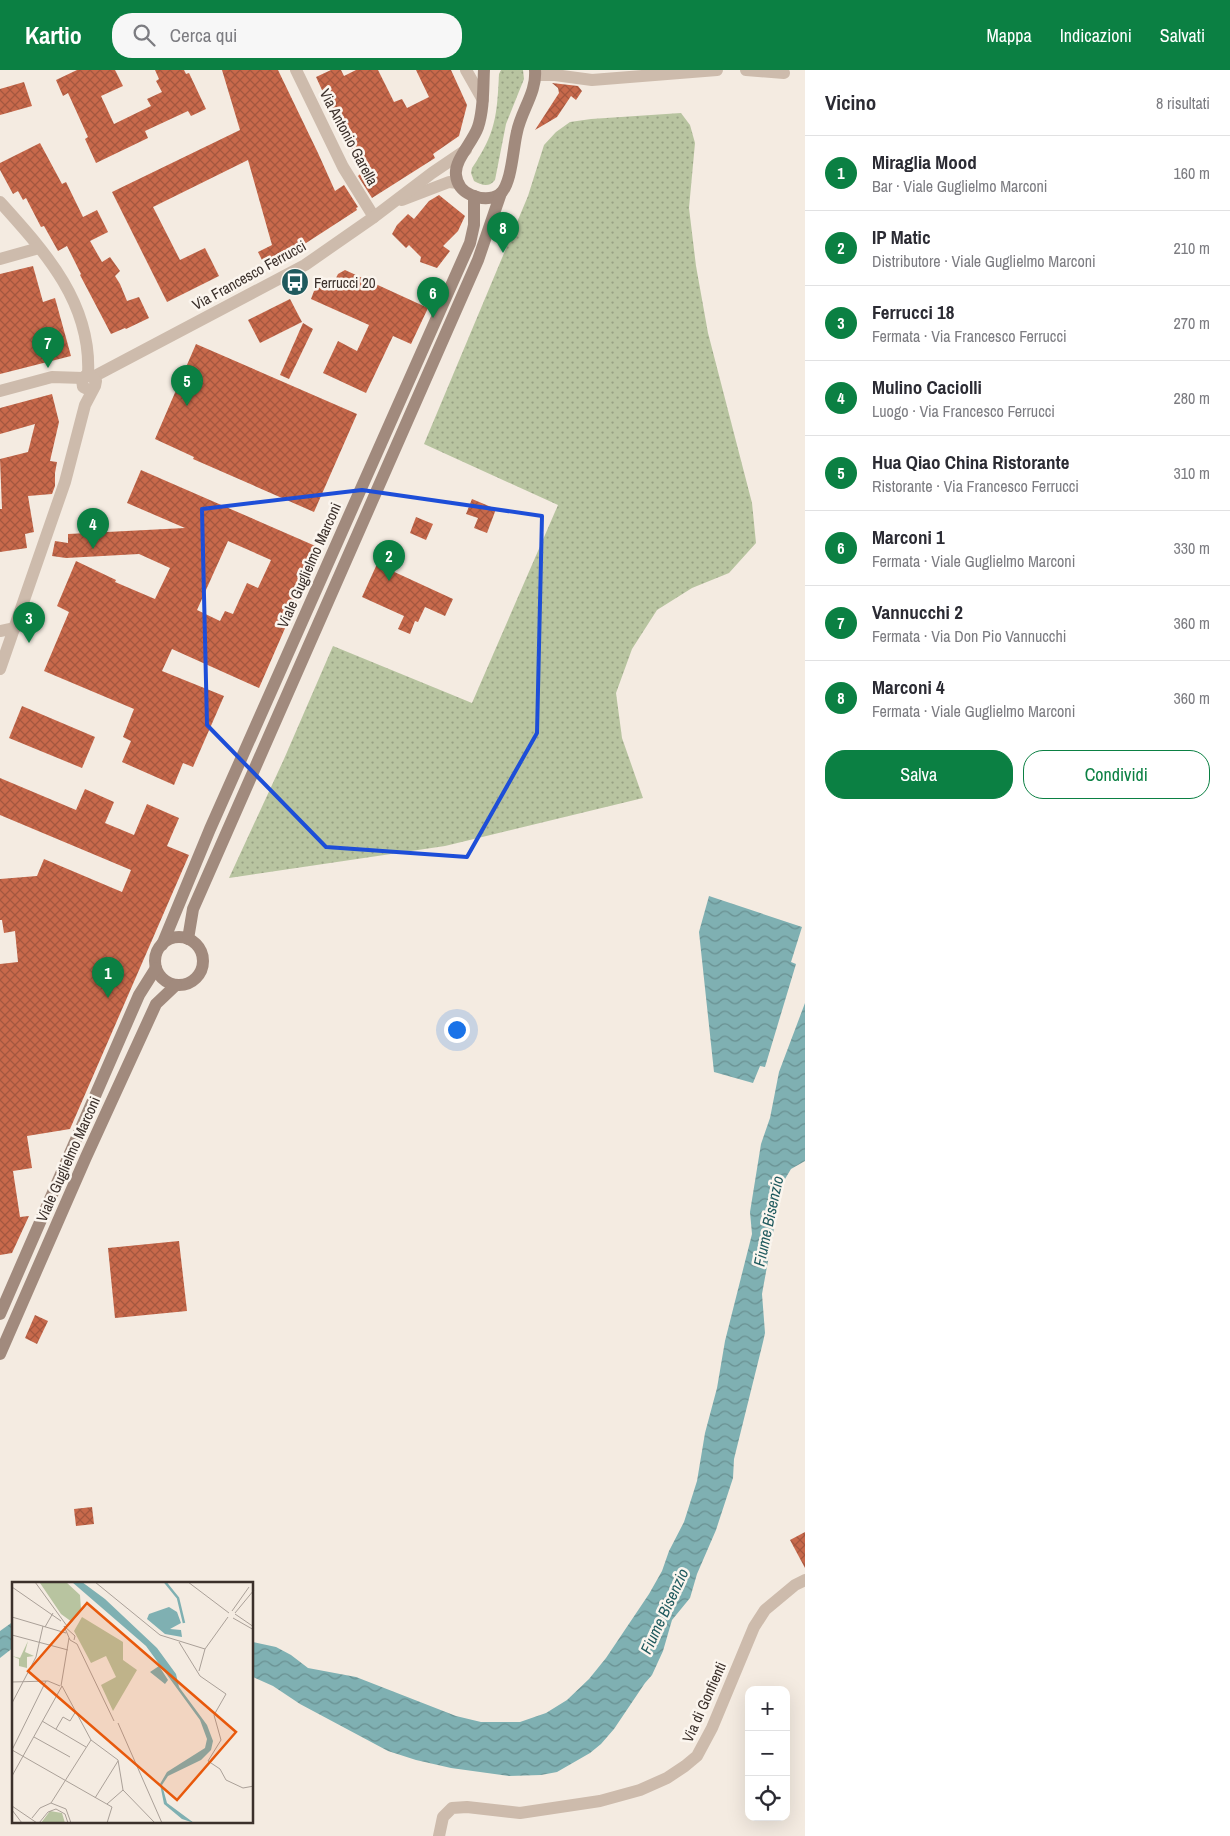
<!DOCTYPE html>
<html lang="it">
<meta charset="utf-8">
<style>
:root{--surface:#fff;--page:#f7f7f7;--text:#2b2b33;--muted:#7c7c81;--line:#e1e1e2;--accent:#0b8043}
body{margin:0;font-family:"Archivo Narrow",sans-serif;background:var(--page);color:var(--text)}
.controls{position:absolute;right:15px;bottom:15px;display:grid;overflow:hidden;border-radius:10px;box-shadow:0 5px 20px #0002}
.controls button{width:45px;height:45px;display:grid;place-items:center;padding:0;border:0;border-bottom:1px solid var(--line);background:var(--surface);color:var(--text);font:25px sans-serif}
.you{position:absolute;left:456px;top:959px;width:18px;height:18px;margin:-12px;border:4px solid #fff;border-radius:50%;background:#1a73e8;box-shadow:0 0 0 8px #1a73e833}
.badge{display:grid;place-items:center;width:32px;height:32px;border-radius:50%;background:var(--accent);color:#fff;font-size:16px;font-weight:700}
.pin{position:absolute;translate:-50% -41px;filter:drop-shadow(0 1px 2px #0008)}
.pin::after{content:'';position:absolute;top:26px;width:18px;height:15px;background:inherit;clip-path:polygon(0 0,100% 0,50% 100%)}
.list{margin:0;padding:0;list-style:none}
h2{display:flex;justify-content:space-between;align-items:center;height:65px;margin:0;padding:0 20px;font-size:21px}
h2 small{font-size:16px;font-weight:400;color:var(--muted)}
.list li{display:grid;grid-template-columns:32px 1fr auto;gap:15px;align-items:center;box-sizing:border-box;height:75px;padding:0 20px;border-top:1px solid var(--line)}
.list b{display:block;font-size:19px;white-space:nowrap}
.list p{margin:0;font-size:16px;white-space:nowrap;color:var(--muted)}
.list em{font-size:16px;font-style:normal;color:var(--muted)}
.actions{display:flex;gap:10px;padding:15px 20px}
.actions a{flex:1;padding:11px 0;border:1px solid var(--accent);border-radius:20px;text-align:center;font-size:18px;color:var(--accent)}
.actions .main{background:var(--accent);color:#fff}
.icon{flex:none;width:28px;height:28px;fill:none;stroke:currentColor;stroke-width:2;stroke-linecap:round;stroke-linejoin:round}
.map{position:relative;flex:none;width:805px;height:1766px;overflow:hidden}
header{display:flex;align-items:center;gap:30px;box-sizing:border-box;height:70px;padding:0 25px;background:var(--accent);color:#fff}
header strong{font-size:24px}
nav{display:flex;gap:28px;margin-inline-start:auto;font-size:18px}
.search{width:350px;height:45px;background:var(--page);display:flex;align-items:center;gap:12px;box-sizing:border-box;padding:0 18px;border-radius:20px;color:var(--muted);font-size:19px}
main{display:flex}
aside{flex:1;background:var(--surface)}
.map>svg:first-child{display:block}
.grass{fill:url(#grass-dots)}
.water{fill:url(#water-waves)}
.building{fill:url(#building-cross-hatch);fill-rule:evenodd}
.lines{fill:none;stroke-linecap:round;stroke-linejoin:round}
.minor{stroke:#cdbbac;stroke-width:12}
.tertiary{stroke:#cdbbac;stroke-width:12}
.secondary{stroke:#a18a7d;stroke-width:12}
.marked{fill:none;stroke:#1d4ed8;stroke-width:4;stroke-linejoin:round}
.labels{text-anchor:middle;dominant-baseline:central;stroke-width:5;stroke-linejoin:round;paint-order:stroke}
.street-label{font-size:15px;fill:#3b302b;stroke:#fbf5ee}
.poi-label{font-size:15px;fill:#3b302b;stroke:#fbf5ee;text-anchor:start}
.water-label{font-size:16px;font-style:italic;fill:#1f5a5e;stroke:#fbf5ee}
.inset-river{fill:none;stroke:#7fb0b2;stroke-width:2.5}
.inset-road{fill:none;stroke:#aaa098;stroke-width:1}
.view{fill:#e8590c;fill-opacity:0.15;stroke:#e8590c;stroke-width:2.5}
.inset-edge{fill:none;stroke:#3b302b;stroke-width:2.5}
</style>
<header>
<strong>Kartio</strong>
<div class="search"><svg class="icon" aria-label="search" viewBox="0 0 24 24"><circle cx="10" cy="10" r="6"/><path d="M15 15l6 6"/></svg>Cerca qui</div>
<nav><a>Mappa</a><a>Indicazioni</a><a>Salvati</a></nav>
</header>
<main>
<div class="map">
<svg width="805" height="1766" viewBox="0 0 805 1766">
<defs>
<pattern id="grass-dots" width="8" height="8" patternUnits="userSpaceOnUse" patternTransform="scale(1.25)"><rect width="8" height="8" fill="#b8c4a0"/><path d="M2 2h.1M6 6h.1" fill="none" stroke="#97a083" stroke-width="1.8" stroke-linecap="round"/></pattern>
<pattern id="water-waves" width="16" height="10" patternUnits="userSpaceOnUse" patternTransform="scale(1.25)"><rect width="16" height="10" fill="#7fb0b2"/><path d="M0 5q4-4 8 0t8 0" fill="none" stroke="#699091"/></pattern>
<pattern id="building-cross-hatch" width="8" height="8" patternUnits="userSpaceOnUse" patternTransform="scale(1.25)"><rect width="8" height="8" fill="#c8694b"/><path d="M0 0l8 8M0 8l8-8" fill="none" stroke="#a4573f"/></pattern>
</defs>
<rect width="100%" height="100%" fill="#f4ebe1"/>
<g class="grass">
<path d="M501,0H523L524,9L506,54L495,110C489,118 481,115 474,111L471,103L472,98C496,63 497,45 499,4Z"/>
<polygon points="681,43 690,55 695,73 689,138 696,196 708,263 752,433 756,473 729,503 692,518 657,540 632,579 616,623 622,668 643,728 445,776 229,808 284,689 333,576 472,633 558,435 424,374 528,126 544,75 556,62 570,52 591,49"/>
</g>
<g class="water">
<polygon points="709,826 802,857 791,892 796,894 765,997 760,996 753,1013 714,1002 699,862"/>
<polygon points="805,933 805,1091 791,1099 782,1114 762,1224 765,1263 763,1272 734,1389 733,1408 716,1460 697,1504 690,1528 672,1550 663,1581 652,1605 645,1613 614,1659 601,1674 590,1683 557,1702 541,1705 509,1706 451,1698 416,1690 388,1681 300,1634 273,1616 253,1607 253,1572 276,1577 291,1585 308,1598 356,1607 456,1646 481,1652 520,1652 546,1643 567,1630 589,1609 606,1588 649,1524 662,1501 669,1481 684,1452 697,1411 705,1363 717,1318 725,1271 752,1164 750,1142 761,1074 770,1048 779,1002"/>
<polygon points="14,1551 14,1577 0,1588 0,1561"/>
</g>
<g class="building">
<polygon points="77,0 115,0 123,16 101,26 114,54 151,36 147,29 162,22 156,11 159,9 155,0 184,0 186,4 189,3 206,39 191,46 188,41 145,61 148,68 96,93 85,69 88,67 68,23 63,26 56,10"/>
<polygon points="222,0 278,0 318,83 335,121 344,115 358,137 356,138 357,140 286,186 283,182 263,192 258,182 272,175 248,90 153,137 180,190 205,178 219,206 167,232 112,122 240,60"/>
<polygon points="331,0 341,0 344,6 356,0 378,0 394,32 402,29 407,38 429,27 416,0 451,0 467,35 459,66 433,84 435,88 372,128 358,106 362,102 347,69 345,70 316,7"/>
<polygon points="24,12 32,36 0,45 0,19"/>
<polygon points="552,13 578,16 582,21 576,30 571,26 557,47 535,60 559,23 558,18"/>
<polygon points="40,73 62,114 66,112 83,147 97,140 108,162 90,171 102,192 110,187 120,201 115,206 120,214 127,231 139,227 149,248 126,259 125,258 111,264 80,205 81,204 67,176 58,181 44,156 41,157 26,128 23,130 18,121 13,124 0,100 0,93"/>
<polygon points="439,125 465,146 458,161 443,176 450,181 437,198 420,192 421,187 409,175 406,178 392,164 397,155 408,144 414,149 429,131"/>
<polygon points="33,196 43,232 55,228 71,286 0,304 0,204"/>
<polygon points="345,200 428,238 411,274 393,266 366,323 323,303 338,271 357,281 369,255 311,229 314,221 336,208 338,204"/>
<polygon points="290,229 302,252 260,273 248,250"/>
<polygon points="303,253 313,259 289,309 280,305"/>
<polygon points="196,274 357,344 314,442 193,389 194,387 155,369"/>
<polygon points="52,324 59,352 50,391 57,392 55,403 55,416 52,424 28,426 34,462 25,464 27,478 0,482 0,439 2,439 0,389 28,382 35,354 0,364 0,338"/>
<path d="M141,400L320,478L259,618L172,579L162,601L224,626L193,697L183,693L174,715L122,692L131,671L123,667L134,639L44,601L69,542L57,536L76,491L116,510L115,512L155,529L170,498L139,484L66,488L52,486L55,471L68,473V464L185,458L127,433ZM228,471L271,490L258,518L247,513L233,544L225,541L220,551L197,540Z"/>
<polygon points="472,429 496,439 487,463 474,458 478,448 466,444"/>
<polygon points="416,447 433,454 426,470 410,463"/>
<polygon points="377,494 453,529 445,546 425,537 418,552 415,551 410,564 398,559 404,546 362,527"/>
<polygon points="22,636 95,667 82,698 9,668"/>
<polygon points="0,708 76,740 85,719 114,732 105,753 134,765 147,734 179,748 167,776 189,785 70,1059 27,1066 32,1098 13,1101 20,1147 29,1146 12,1183 0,1185 0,894 18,892 15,861 4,863 2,850 0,850 0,809 37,806 44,789 122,822 131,800 0,745"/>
<polygon points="179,1171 187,1241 115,1248 108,1178"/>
<polygon points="35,1245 48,1251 37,1274 25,1268"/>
<polygon points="92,1437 94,1454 76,1456 74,1439"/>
<polygon points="805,1462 805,1498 790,1470"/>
</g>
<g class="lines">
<g class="minor">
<polyline points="296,0 343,97 374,147"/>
<polyline points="746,0 784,3"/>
<polyline points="535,5 555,5 592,10 717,0"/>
<path d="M0,132C45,182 92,233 88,305"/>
<polyline points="0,189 39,178"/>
<polyline points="0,321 52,307 83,308"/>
<polyline points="0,561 15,558"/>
<polyline points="439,1766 443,1747 452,1738 467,1737 520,1743 600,1731 640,1720 667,1708 685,1696 697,1686 712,1658 754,1557 765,1540 795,1515 805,1510"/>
</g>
<g class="tertiary">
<polyline points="466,0 483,30"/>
<polyline points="402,130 449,112 458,113"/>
<polyline points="93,307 305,195 374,147 432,103 466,80"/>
<polyline points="0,599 65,412 85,335 95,316 96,311 91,306 85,306 82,310 83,317 89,320 94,318"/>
</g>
<g class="secondary">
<path d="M484,0C483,18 484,39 478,57C473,72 454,90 456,105C457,115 462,121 471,125C480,129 492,130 500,124C512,114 513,77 517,62C521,41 537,22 535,0"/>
<circle cx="179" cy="891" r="24"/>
<polyline points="188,869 193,839 478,190 501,123"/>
<polyline points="162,875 210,759 470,173 474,155 474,126"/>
<polyline points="0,1244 139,925 156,898"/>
<polyline points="0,1284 86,1087 156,934 176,915"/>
</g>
</g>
<path class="marked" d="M362,420L542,446L537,663L467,787L326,777L207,655L202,439Z"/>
<defs>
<g id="bus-disc" transform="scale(1.4375)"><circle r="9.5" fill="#1f5a5e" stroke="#fbf5ee"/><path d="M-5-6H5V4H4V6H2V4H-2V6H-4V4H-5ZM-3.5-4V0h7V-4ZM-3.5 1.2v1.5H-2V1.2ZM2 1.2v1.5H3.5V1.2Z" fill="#fff"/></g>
</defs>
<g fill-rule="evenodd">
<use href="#bus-disc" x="295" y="212"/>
</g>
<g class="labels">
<g class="street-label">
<text transform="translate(349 67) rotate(62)">Via Antonio Garella</text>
<text transform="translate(249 205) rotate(-29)">Via Francesco Ferrucci</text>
<text transform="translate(309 495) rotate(-66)">Viale Guglielmo Marconi</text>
<text transform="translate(68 1089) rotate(-66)">Viale Guglielmo Marconi</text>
<text transform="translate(704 1632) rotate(-66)">Via di Gonfienti</text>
</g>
<g class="poi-label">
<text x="314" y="212">Ferrucci 20</text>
</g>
<g class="water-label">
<text transform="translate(768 1151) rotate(-78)">Fiume Bisenzio</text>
<text transform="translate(664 1541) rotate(-65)">Fiume Bisenzio</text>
</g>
</g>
<g transform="translate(12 1512)">
<rect width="241" height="241" fill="#f4ebe1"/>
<path d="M54,0L68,13L69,27L60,40L49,32L28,1ZM70,35L111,60V78L125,88L101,129L89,103L104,95L94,74L79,81L62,49ZM16,59L13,70L22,74L15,75V86L7,84V77L0,74L8,76ZM38,229L50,231L53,241H29Z" fill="#b8c4a0"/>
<path d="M60,0H70L93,17L145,66L164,92L167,105L195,143L201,159L199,168L189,178L156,194L150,203L155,221L182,241L170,237L152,222L148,202L155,190L193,166L195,157L188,138L134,64ZM157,25L165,30L169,41L158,47L169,48L170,55L153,52L135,37L137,32ZM147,84L156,98L153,102L138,90Z" fill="#7fb0b2"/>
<path class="inset-river" d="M153,0L166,16L172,41"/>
<path class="inset-road" d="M23,0L55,44M83,0L148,53L193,67M176,0L217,31M0,5L49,39M220,29L237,5M223,31L242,8M223,32L242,45M0,35L54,51M221,36L242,48M56,44L74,23M33,45L41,31M0,53L56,68M62,58L63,54L52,44L58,58L65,62L102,139M167,60L188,94L214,112L202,133L209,158L196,179L208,187L214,198L231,206L242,204M187,89L193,67L216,35M0,100L36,99L48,104M49,104L57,56M0,121L24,75L31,44M30,139L74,165M106,141L150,241M44,147L51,135L58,139L64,129M22,155L58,175M0,168L100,225L95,241M0,168L34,99M0,194L50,104L79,158L106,178L111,208L143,241M83,216L106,179M39,221L79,158M39,221L54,227L59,241M95,222L111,208M0,224L25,241M0,228L10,241M20,236L28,226L39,221M27,241L36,230L44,227L53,232L56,241"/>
<path class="view" d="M75,21L224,150L165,218L16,89Z"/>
<rect width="241" height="241" class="inset-edge"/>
</g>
</svg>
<div class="controls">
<button>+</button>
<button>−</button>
<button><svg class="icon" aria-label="locate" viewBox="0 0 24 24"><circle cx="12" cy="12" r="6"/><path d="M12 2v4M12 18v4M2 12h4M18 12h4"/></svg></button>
</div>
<div class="you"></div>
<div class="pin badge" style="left:108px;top:928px">1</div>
<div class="pin badge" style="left:389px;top:511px">2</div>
<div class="pin badge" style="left:29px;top:573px">3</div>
<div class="pin badge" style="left:93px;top:479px">4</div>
<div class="pin badge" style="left:187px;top:336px">5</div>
<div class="pin badge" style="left:433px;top:248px">6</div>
<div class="pin badge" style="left:48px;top:298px">7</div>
<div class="pin badge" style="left:503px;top:183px">8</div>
</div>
<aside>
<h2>Vicino<small>8 risultati</small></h2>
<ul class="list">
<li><span class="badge">1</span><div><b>Miraglia Mood</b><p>Bar · Viale Guglielmo Marconi</p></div><em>160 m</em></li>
<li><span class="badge">2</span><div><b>IP Matic</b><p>Distributore · Viale Guglielmo Marconi</p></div><em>210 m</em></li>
<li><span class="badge">3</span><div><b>Ferrucci 18</b><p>Fermata · Via Francesco Ferrucci</p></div><em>270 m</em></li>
<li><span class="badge">4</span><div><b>Mulino Caciolli</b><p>Luogo · Via Francesco Ferrucci</p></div><em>280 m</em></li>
<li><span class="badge">5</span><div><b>Hua Qiao China Ristorante</b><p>Ristorante · Via Francesco Ferrucci</p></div><em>310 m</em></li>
<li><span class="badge">6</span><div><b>Marconi 1</b><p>Fermata · Viale Guglielmo Marconi</p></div><em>330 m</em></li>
<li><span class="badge">7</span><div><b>Vannucchi 2</b><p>Fermata · Via Don Pio Vannucchi</p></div><em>360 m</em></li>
<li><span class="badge">8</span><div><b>Marconi 4</b><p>Fermata · Viale Guglielmo Marconi</p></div><em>360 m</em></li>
</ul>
<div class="actions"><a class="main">Salva</a><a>Condividi</a></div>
</aside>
</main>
